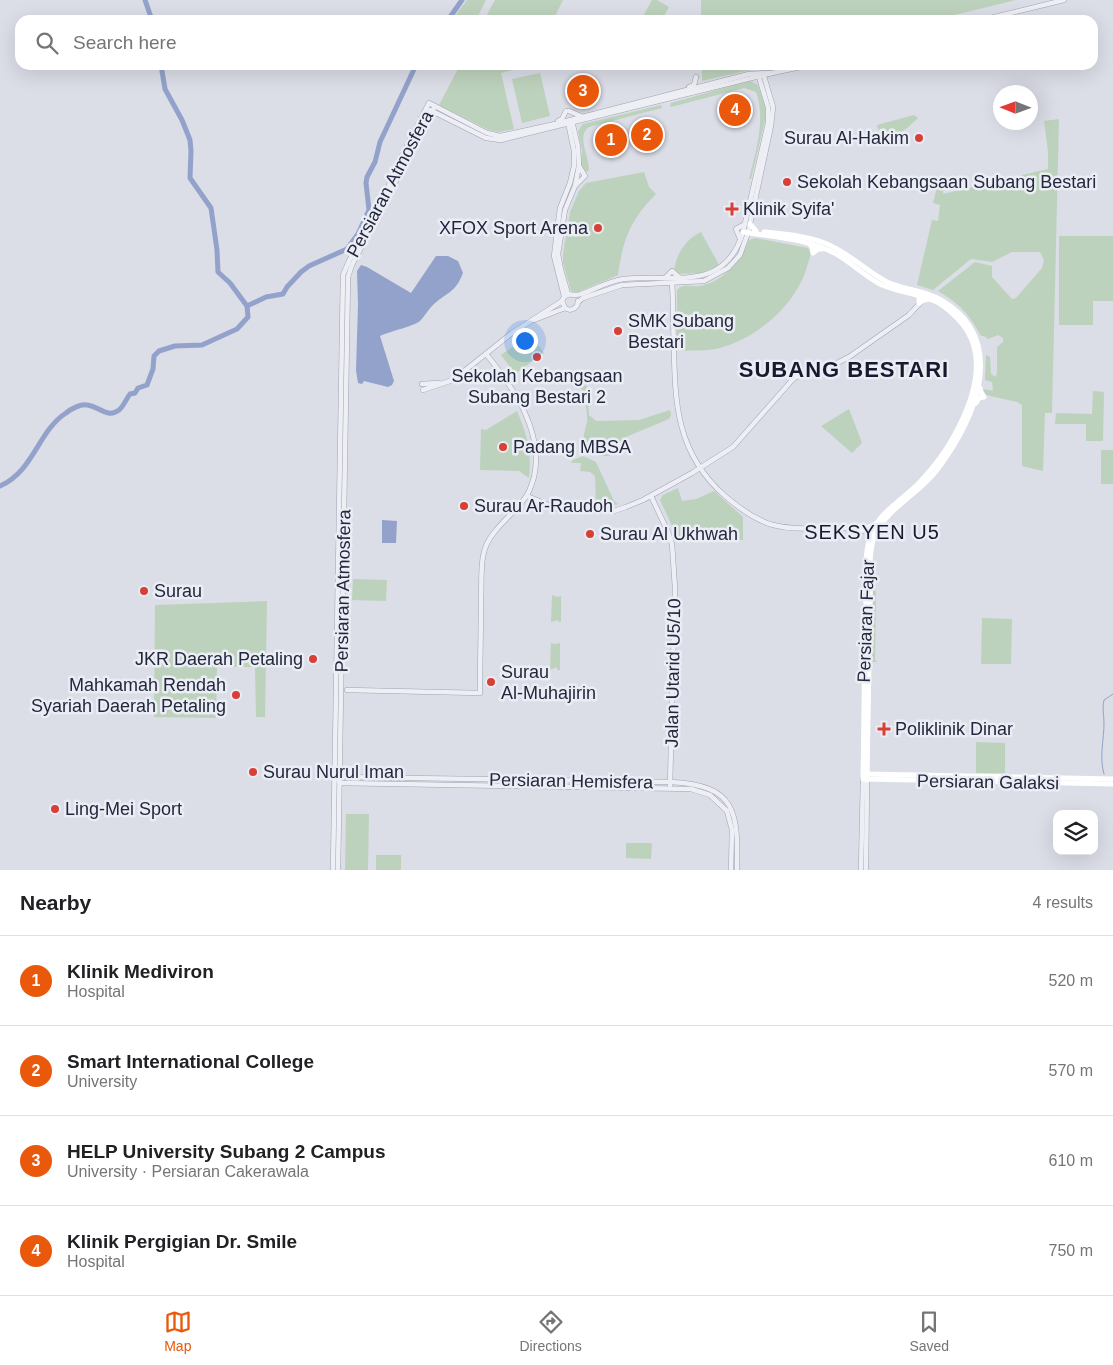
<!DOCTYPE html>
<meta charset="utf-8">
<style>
:root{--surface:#fff;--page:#f2f2f2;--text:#202124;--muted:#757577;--line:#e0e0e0;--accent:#ea580c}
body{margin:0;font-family:Arial,sans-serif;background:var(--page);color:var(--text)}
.controls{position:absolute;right:15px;bottom:15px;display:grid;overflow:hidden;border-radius:10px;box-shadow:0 5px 20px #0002}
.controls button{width:45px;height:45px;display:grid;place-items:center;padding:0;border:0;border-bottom:1px solid var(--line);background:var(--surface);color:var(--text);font:25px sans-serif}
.compass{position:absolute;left:993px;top:85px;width:45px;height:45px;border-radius:50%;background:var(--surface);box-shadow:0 5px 20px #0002;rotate:271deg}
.you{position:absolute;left:524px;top:340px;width:18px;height:18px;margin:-12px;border:4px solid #fff;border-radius:50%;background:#1a73e8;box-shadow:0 0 0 8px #1a73e833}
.badge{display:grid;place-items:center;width:32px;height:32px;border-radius:50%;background:var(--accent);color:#fff;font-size:16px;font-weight:700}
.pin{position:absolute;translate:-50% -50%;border:2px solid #fff;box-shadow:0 1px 5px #0006}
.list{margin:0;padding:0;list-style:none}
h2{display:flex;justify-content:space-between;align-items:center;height:65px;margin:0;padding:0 20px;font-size:21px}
h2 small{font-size:16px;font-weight:400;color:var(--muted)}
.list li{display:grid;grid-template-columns:32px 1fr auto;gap:15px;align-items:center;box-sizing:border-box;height:90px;padding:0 20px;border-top:1px solid var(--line)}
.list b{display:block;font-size:19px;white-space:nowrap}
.list p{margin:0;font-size:16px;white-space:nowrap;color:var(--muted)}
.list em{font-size:16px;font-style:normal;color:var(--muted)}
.icon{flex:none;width:28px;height:28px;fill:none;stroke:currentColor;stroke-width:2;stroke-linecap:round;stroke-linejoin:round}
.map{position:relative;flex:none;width:1113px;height:870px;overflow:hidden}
.search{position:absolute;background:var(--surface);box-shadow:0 5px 20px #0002;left:15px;right:15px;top:15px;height:55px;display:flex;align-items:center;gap:12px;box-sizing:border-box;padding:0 18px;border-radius:15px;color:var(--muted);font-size:19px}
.sheet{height:425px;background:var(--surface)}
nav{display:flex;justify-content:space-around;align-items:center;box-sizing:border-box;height:70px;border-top:1px solid var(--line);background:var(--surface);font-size:14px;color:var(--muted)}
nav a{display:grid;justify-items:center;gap:2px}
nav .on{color:var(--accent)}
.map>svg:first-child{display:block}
.green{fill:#bdd2bc}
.water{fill:#93a2cb}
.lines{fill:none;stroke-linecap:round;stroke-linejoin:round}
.stream{stroke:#93a2cb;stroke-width:1}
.river{stroke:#93a2cb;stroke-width:5}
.tertiary-casing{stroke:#a0a3b1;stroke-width:5.5}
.tertiary{stroke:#eeeff5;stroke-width:4.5}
.secondary{stroke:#fff;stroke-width:5}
.poi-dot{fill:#d83f35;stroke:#ebedf5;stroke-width:2}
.labels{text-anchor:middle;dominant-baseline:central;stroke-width:5;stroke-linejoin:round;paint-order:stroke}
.poi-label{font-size:18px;fill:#24283e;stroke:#ebedf5;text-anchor:start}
.street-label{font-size:18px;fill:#24283e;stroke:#ebedf5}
.quarter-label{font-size:20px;letter-spacing:1px;fill:#171a2f;stroke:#ebedf5}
.district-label{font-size:22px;font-weight:bold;letter-spacing:1px;fill:#171a2f;stroke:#ebedf5}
</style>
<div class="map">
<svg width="1113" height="870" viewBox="0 0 1113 870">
<rect width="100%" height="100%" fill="#dbdde7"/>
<g class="green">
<polygon points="467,0 486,0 476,20 452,20"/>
<polygon points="495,0 563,0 553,20 484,20"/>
<polygon points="652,0 657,0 669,7 662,20 641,20"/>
<polygon points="701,0 1016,0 934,20 701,20"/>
<polygon points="460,65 533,65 501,73 514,129 499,132 489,130 439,105"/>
<polygon points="702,65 765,65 763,67 702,81"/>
<polygon points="540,73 550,116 522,123 512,79"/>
<path d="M750,81L758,85L767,112L751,179H749C756,150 766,120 756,92L744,88L671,107L670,106L671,103C698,96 723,87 750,81Z"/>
<path d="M661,105L662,108L589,127C576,136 589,155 589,169L588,172L585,171L581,168L582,150L578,131L583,124Z"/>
<path d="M914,115L918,118C900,135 901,135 878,129L877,125Z"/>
<path d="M1059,119L1052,413H1045L1043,471L1022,466V405L1017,402L986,395L983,389L993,391L992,382L985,380L986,355L990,357L991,374L996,377L997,372V347L1003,342V338L998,335L988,339L984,336H981C969,314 960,304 938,291L975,262L992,266V277L1012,299L1016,298L1042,268L1044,260L1040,252H1012L992,262L971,259L933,290L917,285L932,220L938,221L940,205L933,203L939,179L944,180L943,194L1048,169V152L1044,121Z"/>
<path d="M644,172L649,187L656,194C630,220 623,240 618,275L576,293L571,291L563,263V254L570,212L579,191L586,183Z"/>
<path d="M701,232L719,265L701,273L678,274L674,270C677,253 685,240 701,232Z"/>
<polygon points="1059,236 1113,236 1113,301 1093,301 1093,325 1059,325"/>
<path d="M755,238L808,248L811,253C808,263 806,273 801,282C785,314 751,341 716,349C705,351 692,350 681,351L677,344V290C683,283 691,287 699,286C722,283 741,261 749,240Z"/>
<polygon points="530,334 544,353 515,374 501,355"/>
<path d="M583,384L587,386L589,415L596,421L639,420L670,410L671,415L669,419L626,437L615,451L609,456C594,457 582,451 584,434C585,430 586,426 587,422C588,410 584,398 581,387Z"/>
<polygon points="1093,391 1104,392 1103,441 1086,441 1086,424 1055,424 1056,413 1092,414"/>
<polygon points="849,409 862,443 852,453 821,426"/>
<path d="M517,411C527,435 532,451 529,478L519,471L480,470L481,429L486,430Z"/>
<rect x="1101" y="450" width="12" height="34"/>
<polygon points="583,456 596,462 614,501 618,504 605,508 596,508 595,476 590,472 580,471 581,463 571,463 573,460"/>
<polygon points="678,488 682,501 696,499 714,491 743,517 743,540 678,539 660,500 663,495"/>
<polygon points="353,579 387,580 386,601 352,600"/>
<polygon points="873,591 876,591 875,660 877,662 871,662"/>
<polygon points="552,595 558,597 561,596 561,622 558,622 558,620 551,622"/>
<polygon points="267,601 265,717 256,717 255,667 217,667 216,718 154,717 155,605"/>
<polygon points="982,618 1012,619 1011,664 981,664"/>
<polygon points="551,643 555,644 560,643 560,670 557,670 557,667 550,670"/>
<polygon points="976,742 1005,743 1005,773 976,773"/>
<polygon points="346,814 369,814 368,870 345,870"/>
<polygon points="626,843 652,843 651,859 626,858"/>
<rect x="376" y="855" width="25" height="15"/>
</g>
<g class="water">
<path d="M436,256H448L458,261L463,273C455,294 446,292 432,306C428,310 424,317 420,321C414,326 388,332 380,336L394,381L392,385L388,387L364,381L362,384L358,383L356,370L358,305L357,271L361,265L367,267L411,293Z"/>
<polygon points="382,520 397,521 396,543 382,543"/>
</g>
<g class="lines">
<path class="stream" d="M1104,774C1099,757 1104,740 1104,723C1104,715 1102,709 1104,700L1113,694"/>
<g class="river">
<polyline points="145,0 152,20"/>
<polyline points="448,20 462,0"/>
<polyline points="161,65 165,89 182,120 190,140 191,151 190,178 211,208 217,250 218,272 230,283 247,306"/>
<path d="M0,486C34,471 38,431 66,413C71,409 80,404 87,405C99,406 107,419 119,410C124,406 126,399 130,394L135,393L138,388L147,385L153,369L154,356L159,351L175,346L202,345L237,329L248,317L247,306L266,297L283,294L287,287L301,272L309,266L347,249L358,234L369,210L366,183L367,177L375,162L380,142L416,65"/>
</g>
<g class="tertiary-casing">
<g id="tertiary">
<polyline points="982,20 1064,0"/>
<polyline points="689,87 694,85 696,77"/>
<polyline points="430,110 486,138 501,140 772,73 810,65"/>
<polyline points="569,111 581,116"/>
<polyline points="558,121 562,119 566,111"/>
<polyline points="576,185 585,176 579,166"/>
<polyline points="740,239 736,229 745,224"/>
<polyline points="665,278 672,271 680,278"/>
<path d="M672,283C673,294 673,306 673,317C676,386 668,446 725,496C739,508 755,520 773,525C807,534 841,521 874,534"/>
<polyline points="568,294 561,270 558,254 565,210 575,186 579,166 578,147 572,121"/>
<polyline points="564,296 554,256 560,208 570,183 574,166 574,151 568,122"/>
<polyline points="578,302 583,298 622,285 704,281 728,268 740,255 748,233 771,126 773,107 763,73"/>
<path d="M565,308L562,301C566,290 573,297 581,294C596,289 608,281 624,279C673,274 725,293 743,232L768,123V107L758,74"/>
<path d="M534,320L565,308C571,312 578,308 578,301"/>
<polyline points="422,384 439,383"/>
<polyline points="423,390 453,380 512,333 562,301"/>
<polyline points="527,496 558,509 568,511 614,511 626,507 643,500 692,473 733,447 794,378 839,362 849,357 909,315 922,301"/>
<polyline points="651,496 668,532 672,544 675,588 670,785"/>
<path d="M347,690L480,693C480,661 481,629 481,598C482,583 480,566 484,552C489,531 512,516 525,498C529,493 532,484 534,477C544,432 514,388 486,354"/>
<path d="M340,777L670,782C737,785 738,812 737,870"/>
<polyline points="339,781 340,783 691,789 710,795 727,811 732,830 731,870"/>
<polyline points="333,870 343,275 349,261 386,193 396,167 429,103 487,133 500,136 555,124 749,74 772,73"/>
<polyline points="338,870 348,277 352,265 435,106"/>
<polyline points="861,870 863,779"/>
<polyline points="866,870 867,780"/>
</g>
</g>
<use href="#tertiary" class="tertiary"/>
<g class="secondary">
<polyline points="750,224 756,231"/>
<path d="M743,232C774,237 810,239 838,255C853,264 866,277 882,285C898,292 916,293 932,300C941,303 950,311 957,318C991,352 974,400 954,436C945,453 933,468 920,482C904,499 880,511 871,534C863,556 866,586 866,609C864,666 864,723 863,779L1113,784"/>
<path d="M764,232C785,234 807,236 827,244C849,253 866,271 887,282C905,290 924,290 941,300C1000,334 983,397 954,445C947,456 939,469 930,478C912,497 886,511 875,535C867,554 871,585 870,606C869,664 868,722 867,780"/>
<polyline points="809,243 812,247 813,253 818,249 822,249"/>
<polyline points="919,296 919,303 924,300 930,299"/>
<polyline points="976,403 979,398 984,397 981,392 980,388"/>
<polyline points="860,529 866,529 875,524"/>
<polyline points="866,774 1113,779"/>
</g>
</g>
<g class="poi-dot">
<circle cx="919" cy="138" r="5"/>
<circle cx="787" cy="182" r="5"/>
<path d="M729.5 201.5h5v5h5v5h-5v5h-5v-5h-5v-5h5z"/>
<circle cx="598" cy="228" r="5"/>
<circle cx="618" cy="331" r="5"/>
<circle cx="537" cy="357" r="5"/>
<circle cx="503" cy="447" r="5"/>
<circle cx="464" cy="506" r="5"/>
<circle cx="590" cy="534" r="5"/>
<circle cx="144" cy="591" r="5"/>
<circle cx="313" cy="659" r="5"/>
<circle cx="491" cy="682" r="5"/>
<circle cx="236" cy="695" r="5"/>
<path d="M881.5 721.5h5v5h5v5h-5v5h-5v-5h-5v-5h5z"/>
<circle cx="253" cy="772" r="5"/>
<circle cx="55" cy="809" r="5"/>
</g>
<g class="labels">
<g class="poi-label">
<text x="909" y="138" text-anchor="end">Surau Al-Hakim</text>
<text x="797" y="182">Sekolah Kebangsaan Subang Bestari</text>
<text x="743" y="209">Klinik Syifa'</text>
<text x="588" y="228" text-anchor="end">XFOX Sport Arena</text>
<text x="628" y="321">SMK Subang<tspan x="628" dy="21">Bestari</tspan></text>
<text x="537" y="376" text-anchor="middle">Sekolah Kebangsaan<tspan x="537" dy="21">Subang Bestari 2</tspan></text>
<text x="513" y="447">Padang MBSA</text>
<text x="474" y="506">Surau Ar-Raudoh</text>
<text x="600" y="534">Surau Al Ukhwah</text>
<text x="154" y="591">Surau</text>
<text x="303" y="659" text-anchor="end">JKR Daerah Petaling</text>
<text x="501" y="672">Surau<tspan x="501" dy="21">Al-Muhajirin</tspan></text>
<text x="226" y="685" text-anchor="end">Mahkamah Rendah<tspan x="226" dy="21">Syariah Daerah Petaling</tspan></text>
<text x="895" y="729">Poliklinik Dinar</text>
<text x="263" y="772">Surau Nurul Iman</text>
<text x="65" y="809">Ling-Mei Sport</text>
</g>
<g class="street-label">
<text transform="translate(390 184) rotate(-62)">Persiaran Atmosfera</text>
<text transform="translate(343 591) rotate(-89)">Persiaran Atmosfera</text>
<text transform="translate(866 621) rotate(-88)">Persiaran Fajar</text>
<text transform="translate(673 673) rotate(-89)">Jalan Utarid U5/10</text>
<text transform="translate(571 781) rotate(1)">Persiaran Hemisfera</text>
<text transform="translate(988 782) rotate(1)">Persiaran Galaksi</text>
</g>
<g class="quarter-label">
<text x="872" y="532">SEKSYEN U5</text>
</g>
<g class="district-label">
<text x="844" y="369">SUBANG BESTARI</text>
</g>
</g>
</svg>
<div class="controls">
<button><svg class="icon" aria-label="layers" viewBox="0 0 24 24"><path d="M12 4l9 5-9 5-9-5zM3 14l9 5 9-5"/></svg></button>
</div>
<svg class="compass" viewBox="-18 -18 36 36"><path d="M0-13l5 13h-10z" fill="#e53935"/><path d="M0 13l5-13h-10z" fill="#757577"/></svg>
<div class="you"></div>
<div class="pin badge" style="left:611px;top:140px">1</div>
<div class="pin badge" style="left:647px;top:135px">2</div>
<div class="pin badge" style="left:583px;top:91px">3</div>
<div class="pin badge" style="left:735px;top:110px">4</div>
<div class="search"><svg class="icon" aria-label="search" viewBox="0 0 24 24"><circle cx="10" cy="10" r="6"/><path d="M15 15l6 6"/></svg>Search here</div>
</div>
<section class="sheet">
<h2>Nearby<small>4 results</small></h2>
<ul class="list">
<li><span class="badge">1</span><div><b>Klinik Mediviron</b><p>Hospital</p></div><em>520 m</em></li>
<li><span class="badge">2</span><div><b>Smart International College</b><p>University</p></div><em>570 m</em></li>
<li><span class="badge">3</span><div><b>HELP University Subang 2 Campus</b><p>University · Persiaran Cakerawala</p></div><em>610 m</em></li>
<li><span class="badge">4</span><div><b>Klinik Pergigian Dr. Smile</b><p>Hospital</p></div><em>750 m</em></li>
</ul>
</section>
<nav>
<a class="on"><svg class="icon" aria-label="map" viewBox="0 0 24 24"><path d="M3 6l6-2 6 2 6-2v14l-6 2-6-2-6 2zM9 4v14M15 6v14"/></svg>Map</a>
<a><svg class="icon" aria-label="directions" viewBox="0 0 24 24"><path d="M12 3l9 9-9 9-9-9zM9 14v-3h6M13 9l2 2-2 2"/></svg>Directions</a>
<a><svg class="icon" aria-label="saved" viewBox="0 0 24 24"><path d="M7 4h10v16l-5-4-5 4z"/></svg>Saved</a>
</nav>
